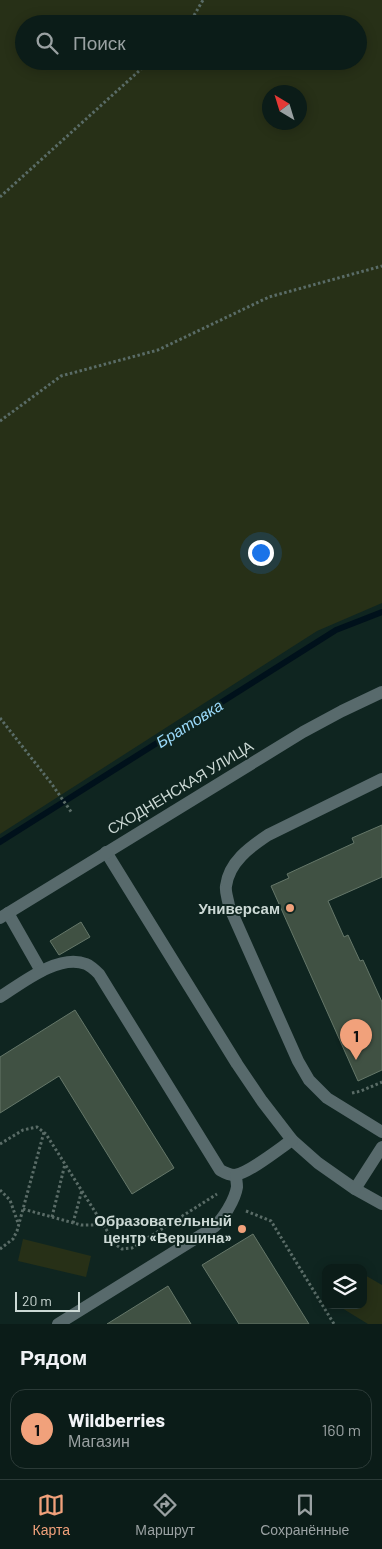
<!DOCTYPE html>
<html lang="ru">
<meta charset="utf-8">
<style>
:root{--surface:#0b1c18;--page:#192925;--text:#f1f3f6;--muted:#9aa1a2;--line:#2b3a37;--accent:#f1a17b}
body{margin:0;font-family:Barlow,sans-serif;background:var(--page);color:var(--text)}
.controls{position:absolute;right:15px;bottom:15px;display:grid;overflow:hidden;border-radius:10px;box-shadow:0 2px 12px #0003}
.controls button{width:45px;height:45px;display:grid;place-items:center;padding:0;border:0;border-bottom:1px solid var(--line);background:var(--surface);color:var(--text);font:25px sans-serif}
.compass{position:absolute;left:262px;top:85px;width:45px;height:45px;border-radius:50%;background:var(--surface);box-shadow:0 2px 12px #0003;rotate:322deg}
.scale{position:absolute;left:15px;bottom:12px;width:65px;box-sizing:border-box;padding-left:5px;border:2px solid #ccd9d5;border-top:0;font-size:14px;line-height:18px;white-space:nowrap;color:#ccd9d5;-webkit-text-stroke:4px #0f2520;paint-order:stroke}
.you{position:absolute;left:260px;top:552px;width:18px;height:18px;margin:-12px;border:4px solid #fff;border-radius:50%;background:#1a73e8;box-shadow:0 0 0 8px #1a73e833}
.badge{display:grid;place-items:center;width:32px;height:32px;border-radius:50%;background:var(--accent);color:#111;font-size:16px;font-weight:700}
.pin{position:absolute;translate:-50% -41px;filter:drop-shadow(0 1px 2px #0008)}
.pin::after{content:'';position:absolute;top:26px;width:18px;height:15px;background:inherit;clip-path:polygon(0 0,100% 0,50% 100%)}
.list{margin:0;padding:0;list-style:none}
h2{display:flex;justify-content:space-between;align-items:center;height:65px;margin:0;padding:0 20px;font-size:21px}
h2 small{font-size:16px;font-weight:400;color:var(--muted)}
.list li{display:grid;grid-template-columns:32px 1fr auto;gap:15px;align-items:center;box-sizing:border-box;height:80px;margin:0 10px 10px;padding:0 10px;border:1px solid var(--line);border-radius:15px}
.list b{display:block;font-size:19px;white-space:nowrap}
.list p{margin:0;font-size:16px;white-space:nowrap;color:var(--muted)}
.list em{font-size:16px;font-style:normal;color:var(--muted)}
.icon{flex:none;width:28px;height:28px;fill:none;stroke:currentColor;stroke-width:2;stroke-linecap:round;stroke-linejoin:round}
.map{position:relative;flex:none;width:382px;height:1324px;overflow:hidden}
.search{position:absolute;background:var(--surface);box-shadow:0 2px 12px #0003;left:15px;right:15px;top:15px;height:55px;display:flex;align-items:center;gap:12px;box-sizing:border-box;padding:0 18px;border-radius:28px;color:var(--muted);font-size:19px}
.sheet{height:155px;background:var(--surface)}
nav{display:flex;justify-content:space-around;align-items:center;box-sizing:border-box;height:70px;border-top:1px solid var(--line);background:var(--surface);font-size:14px;color:var(--muted)}
nav a{display:grid;justify-items:center;gap:2px}
nav .on{color:var(--accent)}
.map>svg:first-child{display:block}
.green{fill:#273017;fill-rule:evenodd}
.lines{fill:none;stroke-linecap:round;stroke-linejoin:round}
.stream{stroke:#00111b;stroke-width:6}
.building{fill:#405143;stroke:#657769}
.path{stroke:#5a6c67;stroke-width:3;stroke-dasharray:2.5 2.5;stroke-linecap:butt}
.minor{stroke:#586a6c;stroke-width:12}
.poi-dot{fill:#f1a17b;stroke:#0f2520;stroke-width:2}
.labels{text-anchor:middle;dominant-baseline:central;stroke-width:4;stroke-linejoin:round;paint-order:stroke}
.street-label{font-size:15px;fill:#ccd9d5;stroke:#0f2520}
.poi-label{font-size:15px;font-weight:bold;fill:#ccd9d5;stroke:#0f2520;text-anchor:end}
.water-label{font-size:16px;font-style:italic;fill:#9bdbfb;stroke:#0f2520}
</style>
<div class="map">
<svg width="382" height="1324" viewBox="0 0 382 1324">
<rect width="100%" height="100%" fill="#0f2520"/>
<g class="green">
<path d="M0,0H382V603L317,631L0,834ZM24,24H358V61H24ZM300,92V122H270V92Z"/>
<polygon points="23,1239 91,1256 86,1277 18,1261"/>
<polygon points="363,1274 382,1285 382,1324 368,1324 337,1305 363,1305"/>
</g>
<g class="lines">
<polyline class="stream" points="0,842 336,630 382,612"/>
</g>
<g class="building">
<polygon points="382,825 382,877 328,901 344,937 348,935 360,961 363,960 382,1002 382,1070 358,1081 271,886 289,878 287,874 354,843 352,838"/>
<polygon points="81,922 90,937 59,955 50,941"/>
<polygon points="75,1010 174,1168 132,1194 59,1076 0,1113 0,1057"/>
<polygon points="253,1234 309,1324 239,1324 202,1265"/>
<polygon points="168,1286 191,1324 107,1324"/>
</g>
<g class="lines">
<g class="path">
<polyline points="189,24 203,0"/>
<polyline points="0,197 150,61"/>
<polyline points="0,421 61,376 158,350 269,297 382,266"/>
<polyline points="0,718 51,783 72,813"/>
<polyline points="352,1093 361,1091 382,1082"/>
<polyline points="0,1144 23,1130 37,1127 46,1134 116,1245 122,1249 132,1248 217,1194"/>
<polyline points="0,1190 10,1200 18,1223"/>
<polyline points="23,1209 81,1225 104,1225"/>
<polyline points="246,1211 271,1221 334,1324"/>
<polyline points="52,1217 65,1164"/>
<polyline points="73,1223 82,1190"/>
<polyline points="0,1249 13,1239 17,1231 44,1132"/>
</g>
<g class="minor">
<path d="M382,779L268,835C250,847 229,862 226,886C225,892 228,899 229,906L298,1061L309,1080L327,1098L382,1132"/>
<polyline points="106,852 237,1064 262,1101 292,1140 318,1163 355,1189 382,1204"/>
<polyline points="8,913 41,971"/>
<polyline points="0,918 303,732 342,711 382,692"/>
<path d="M0,997C22,983 59,953 86,964C91,966 95,970 99,974L220,1170C225,1173 229,1175 235,1175C249,1173 279,1149 292,1140"/>
<polyline points="355,1189 382,1147"/>
<path d="M58,1324L214,1227C223,1219 235,1200 237,1187C237,1183 236,1179 236,1175"/>
</g>
</g>
<g class="poi-dot">
<circle cx="290" cy="908" r="5"/>
<circle cx="242" cy="1229" r="5"/>
</g>
<g class="labels">
<g class="street-label">
<text transform="translate(180 787) rotate(-31)">СХОДНЕНСКАЯ УЛИЦА</text>
</g>
<g class="poi-label">
<text x="280" y="908">Универсам</text>
<text x="232" y="1220">Образовательный<tspan x="232" dy="17">центр «Вершина»</tspan></text>
</g>
<g class="water-label">
<text transform="translate(189 723) rotate(-32)">Братовка</text>
</g>
</g>
</svg>
<div class="controls">
<button><svg class="icon" aria-label="layers" viewBox="0 0 24 24"><path d="M12 4l9 5-9 5-9-5zM3 14l9 5 9-5"/></svg></button>
</div>
<svg class="compass" viewBox="-18 -18 36 36"><path d="M0-13l5 13h-10z" fill="#e53935"/><path d="M0 13l5-13h-10z" fill="#9aa1a2"/></svg>
<div class="scale">20 m</div>
<div class="you"></div>
<div class="pin badge" style="left:356px;top:1060px">1</div>
<div class="search"><svg class="icon" aria-label="search" viewBox="0 0 24 24"><circle cx="10" cy="10" r="6"/><path d="M15 15l6 6"/></svg>Поиск</div>
</div>
<section class="sheet">
<h2>Рядом<small></small></h2>
<ul class="list">
<li><span class="badge">1</span><div><b>Wildberries</b><p>Магазин</p></div><em>160 m</em></li>
</ul>
</section>
<nav>
<a class="on"><svg class="icon" aria-label="map" viewBox="0 0 24 24"><path d="M3 6l6-2 6 2 6-2v14l-6 2-6-2-6 2zM9 4v14M15 6v14"/></svg>Карта</a>
<a><svg class="icon" aria-label="directions" viewBox="0 0 24 24"><path d="M12 3l9 9-9 9-9-9zM9 14v-3h6M13 9l2 2-2 2"/></svg>Маршрут</a>
<a><svg class="icon" aria-label="saved" viewBox="0 0 24 24"><path d="M7 4h10v16l-5-4-5 4z"/></svg>Сохранённые</a>
</nav>
